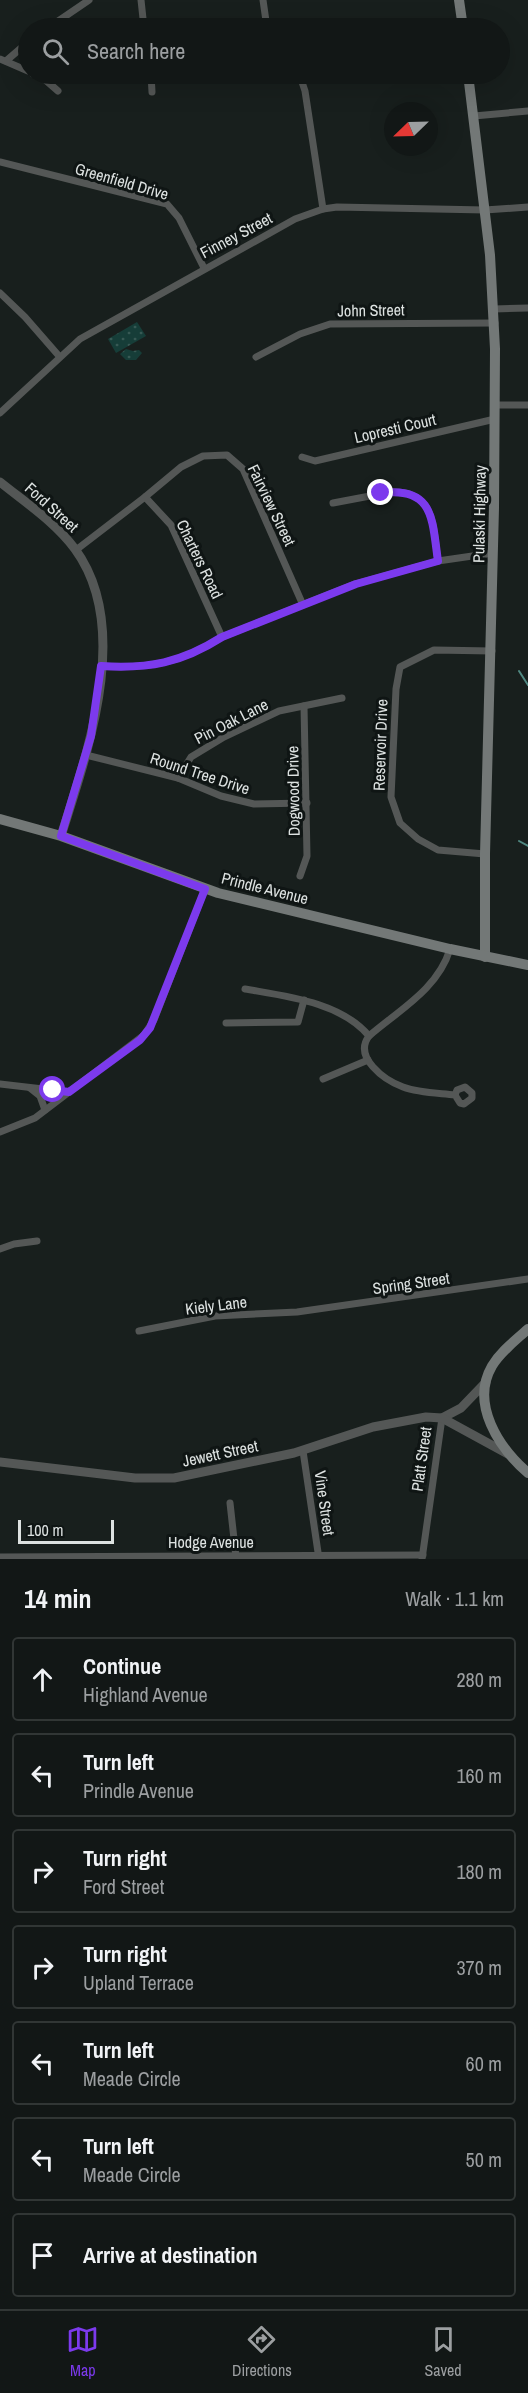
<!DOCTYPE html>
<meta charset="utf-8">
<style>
:root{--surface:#121716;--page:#1f2423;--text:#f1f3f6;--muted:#9c9fa1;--line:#313635;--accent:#7c3aed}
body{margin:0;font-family:"Archivo Narrow",sans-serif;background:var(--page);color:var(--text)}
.compass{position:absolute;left:384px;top:102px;width:54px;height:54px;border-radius:50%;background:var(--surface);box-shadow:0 6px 24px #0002;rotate:247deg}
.scale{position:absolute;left:18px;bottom:15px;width:96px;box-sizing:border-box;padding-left:6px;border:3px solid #dde2e1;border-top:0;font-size:16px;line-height:21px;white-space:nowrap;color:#dde2e1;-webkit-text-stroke:4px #0f1514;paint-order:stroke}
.stop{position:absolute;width:18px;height:18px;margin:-14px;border:4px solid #7c3aed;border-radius:50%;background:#fff}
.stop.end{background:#7c3aed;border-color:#fff;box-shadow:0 2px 6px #0008}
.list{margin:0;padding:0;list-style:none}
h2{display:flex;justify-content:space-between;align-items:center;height:78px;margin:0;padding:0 24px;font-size:26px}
h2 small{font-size:20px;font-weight:400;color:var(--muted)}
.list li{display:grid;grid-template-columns:39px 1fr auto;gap:18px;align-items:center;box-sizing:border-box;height:84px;margin:0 12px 12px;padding:0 12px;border:2px solid var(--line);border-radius:6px}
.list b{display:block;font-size:22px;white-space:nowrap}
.list p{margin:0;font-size:20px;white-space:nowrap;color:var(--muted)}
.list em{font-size:20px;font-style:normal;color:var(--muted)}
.icon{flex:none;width:33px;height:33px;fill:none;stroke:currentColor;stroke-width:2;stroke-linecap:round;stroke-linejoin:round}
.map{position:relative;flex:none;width:528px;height:1559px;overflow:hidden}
.search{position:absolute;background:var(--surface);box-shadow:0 6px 24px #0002;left:18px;right:18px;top:18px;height:66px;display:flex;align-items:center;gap:15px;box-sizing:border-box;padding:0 21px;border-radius:33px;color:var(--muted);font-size:22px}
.sheet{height:750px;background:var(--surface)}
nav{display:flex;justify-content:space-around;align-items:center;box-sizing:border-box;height:84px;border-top:2px solid var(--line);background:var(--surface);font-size:16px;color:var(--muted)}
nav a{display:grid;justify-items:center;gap:3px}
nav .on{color:var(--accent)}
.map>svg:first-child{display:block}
.green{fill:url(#green-dots)}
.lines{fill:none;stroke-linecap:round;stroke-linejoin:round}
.stream{stroke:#508881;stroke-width:2}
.minor{stroke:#545756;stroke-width:7}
.tertiary{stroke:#545756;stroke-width:9}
.secondary{stroke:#737877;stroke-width:10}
.route{stroke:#7c3aed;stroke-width:8}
.labels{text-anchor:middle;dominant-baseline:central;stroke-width:6;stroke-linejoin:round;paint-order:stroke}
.street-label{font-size:16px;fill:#dde2e1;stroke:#0f1514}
</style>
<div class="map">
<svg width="528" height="1559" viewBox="0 0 528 1559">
<defs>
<pattern id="green-dots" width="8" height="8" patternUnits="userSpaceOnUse" patternTransform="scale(1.5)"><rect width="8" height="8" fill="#163d38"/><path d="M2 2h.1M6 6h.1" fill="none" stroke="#375954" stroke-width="1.8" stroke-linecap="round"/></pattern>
</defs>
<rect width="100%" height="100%" fill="#181f1d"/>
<g class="green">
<polygon points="137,322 146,336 116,353 108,339"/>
<polygon points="126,349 133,351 139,350 142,353 136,360 126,360 120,354"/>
</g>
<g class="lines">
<g class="stream">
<polyline points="519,671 528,685"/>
<polyline points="519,841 528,846"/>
</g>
<g class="minor">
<polyline points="141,0 144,28"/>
<polyline points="263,0 267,28"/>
<polyline points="48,28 89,0"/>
<polyline points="0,59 28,71"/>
<polyline points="6,61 28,42"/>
<polyline points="33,74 42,77 58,91"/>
<polyline points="151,74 152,92"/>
<polyline points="295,74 301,79 305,91 323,209"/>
<polyline points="474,116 528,111"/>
<polyline points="0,162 167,204 179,218 204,268"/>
<polyline points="0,293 25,317 59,356"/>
<polyline points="494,309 528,308"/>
<polyline points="256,357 300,334 330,324 495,323"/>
<polyline points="495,405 528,405"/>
<polyline points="0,413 80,339 295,219 323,209 337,207 485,210 528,207"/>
<polyline points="302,457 315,461 495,419"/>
<polyline points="145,497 171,525 222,637"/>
<path d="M333,503L391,492C436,490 433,528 438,561"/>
<polyline points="76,550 145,497 181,467 203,456 227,455 243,469 303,605"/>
<path d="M101,666C149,669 181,663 222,637L355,584L438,561L493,553"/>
<polyline points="86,755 178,778 221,796 254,804 307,803"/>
<polyline points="178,778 191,757 224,737 279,711 342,698"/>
<polyline points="485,854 438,850 418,839 400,823 391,797 396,689 400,667 434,650 492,651"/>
<polyline points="300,876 307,856 304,706"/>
<path d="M450,949C438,989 399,1010 369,1036C353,1057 384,1080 403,1087C419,1093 437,1093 455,1095L460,1103L464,1104L472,1098V1093L465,1087L457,1090L455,1095"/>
<path d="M245,989C285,996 341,1002 369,1036"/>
<polyline points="226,1023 298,1022 304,1000"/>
<polyline points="323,1079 368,1060"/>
<polyline points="0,1084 69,1092"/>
<polyline points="30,1088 40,1096 45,1110"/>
<polyline points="0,1132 35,1118 144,1035 154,1020 205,889"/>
<polyline points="0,1249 14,1244 37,1241"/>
<polyline points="139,1331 215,1316 297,1312 528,1279"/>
<polyline points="303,1451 319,1559"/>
<polyline points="230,1503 236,1557"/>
<polyline points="0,1557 423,1555"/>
<polyline points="422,1559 442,1418"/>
</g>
<g class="tertiary">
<path d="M0,482C26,503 55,522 75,549C133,628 87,753 61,836"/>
<polyline points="442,1418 461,1408 486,1382"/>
<polyline points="0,1462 135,1478 174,1478 294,1453 373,1427 426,1417 442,1418 508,1454"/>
</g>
<g class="secondary">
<polyline points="459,0 463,28"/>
<polyline points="468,74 490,255 495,349 494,508 485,854 485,957"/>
<polyline points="0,819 61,836 218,893 450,949 528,965"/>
<path d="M528,1329C516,1340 501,1351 492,1366C470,1404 499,1448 528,1473"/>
</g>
</g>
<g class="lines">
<path class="route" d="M53,1090L69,1092L140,1040L150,1028L205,889L61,836L91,736L101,666C149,669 181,663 222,637L356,584L438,561C432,521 435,486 381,493"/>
</g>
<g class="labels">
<g class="street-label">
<text transform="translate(122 181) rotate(16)">Greenfield Drive</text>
<text transform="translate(236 235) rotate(-28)">Finney Street</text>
<text transform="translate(371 310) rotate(-1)">John Street</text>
<text transform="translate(395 428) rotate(-13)">Lopresti Court</text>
<text transform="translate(272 505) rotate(64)">Fairview Street</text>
<text transform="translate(52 507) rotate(42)">Ford Street</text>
<text transform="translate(479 514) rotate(-89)">Pulaski Highway</text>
<text transform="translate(200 559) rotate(64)">Charters Road</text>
<text transform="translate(231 721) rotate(-27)">Pin Oak Lane</text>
<text transform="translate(380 745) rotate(-88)">Reservoir Drive</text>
<text transform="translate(200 773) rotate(18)">Round Tree Drive</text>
<text transform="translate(293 791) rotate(-91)">Dogwood Drive</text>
<text transform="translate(265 888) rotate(14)">Prindle Avenue</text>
<text transform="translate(411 1283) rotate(-8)">Spring Street</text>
<text transform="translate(216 1305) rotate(-7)">Kiely Lane</text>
<text transform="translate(220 1453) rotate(-12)">Jewett Street</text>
<text transform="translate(421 1459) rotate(-82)">Platt Street</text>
<text transform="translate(325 1503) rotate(82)">Vine Street</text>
<text x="211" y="1542">Hodge Avenue</text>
</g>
</g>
</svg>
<svg class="compass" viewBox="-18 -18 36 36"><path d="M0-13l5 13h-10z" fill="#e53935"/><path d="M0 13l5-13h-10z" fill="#9c9fa1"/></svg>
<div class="scale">100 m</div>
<div class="stop" style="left:53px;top:1090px"></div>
<div class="stop end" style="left:381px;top:493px"></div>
<div class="search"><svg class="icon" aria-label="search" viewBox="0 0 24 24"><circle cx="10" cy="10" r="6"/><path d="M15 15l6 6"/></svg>Search here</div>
</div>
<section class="sheet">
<h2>14 min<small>Walk · 1.1 km</small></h2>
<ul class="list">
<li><svg class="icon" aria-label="ahead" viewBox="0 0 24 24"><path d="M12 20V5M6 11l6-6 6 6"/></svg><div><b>Continue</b><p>Highland Avenue</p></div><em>280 m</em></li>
<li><svg class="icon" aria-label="left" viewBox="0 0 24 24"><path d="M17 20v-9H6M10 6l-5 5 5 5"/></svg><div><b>Turn left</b><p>Prindle Avenue</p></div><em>160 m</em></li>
<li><svg class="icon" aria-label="right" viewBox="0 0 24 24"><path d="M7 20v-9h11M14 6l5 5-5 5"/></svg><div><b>Turn right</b><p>Ford Street</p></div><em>180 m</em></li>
<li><svg class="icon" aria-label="right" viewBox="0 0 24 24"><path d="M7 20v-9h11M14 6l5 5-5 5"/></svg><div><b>Turn right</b><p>Upland Terrace</p></div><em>370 m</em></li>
<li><svg class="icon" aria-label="left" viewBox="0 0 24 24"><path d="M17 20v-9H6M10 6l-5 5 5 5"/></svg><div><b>Turn left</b><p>Meade Circle</p></div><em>60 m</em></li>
<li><svg class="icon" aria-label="left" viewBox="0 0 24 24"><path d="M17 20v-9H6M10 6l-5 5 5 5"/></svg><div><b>Turn left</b><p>Meade Circle</p></div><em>50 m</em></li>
<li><svg class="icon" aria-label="arrive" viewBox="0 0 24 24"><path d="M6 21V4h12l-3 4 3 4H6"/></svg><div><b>Arrive at destination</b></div></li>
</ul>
</section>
<nav>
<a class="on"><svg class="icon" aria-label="map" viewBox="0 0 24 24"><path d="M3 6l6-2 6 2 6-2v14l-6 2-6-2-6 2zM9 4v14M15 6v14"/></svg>Map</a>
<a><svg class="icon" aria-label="directions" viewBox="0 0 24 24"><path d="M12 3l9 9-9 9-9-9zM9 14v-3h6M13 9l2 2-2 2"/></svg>Directions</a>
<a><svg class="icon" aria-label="saved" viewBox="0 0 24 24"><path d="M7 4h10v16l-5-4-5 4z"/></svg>Saved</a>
</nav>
